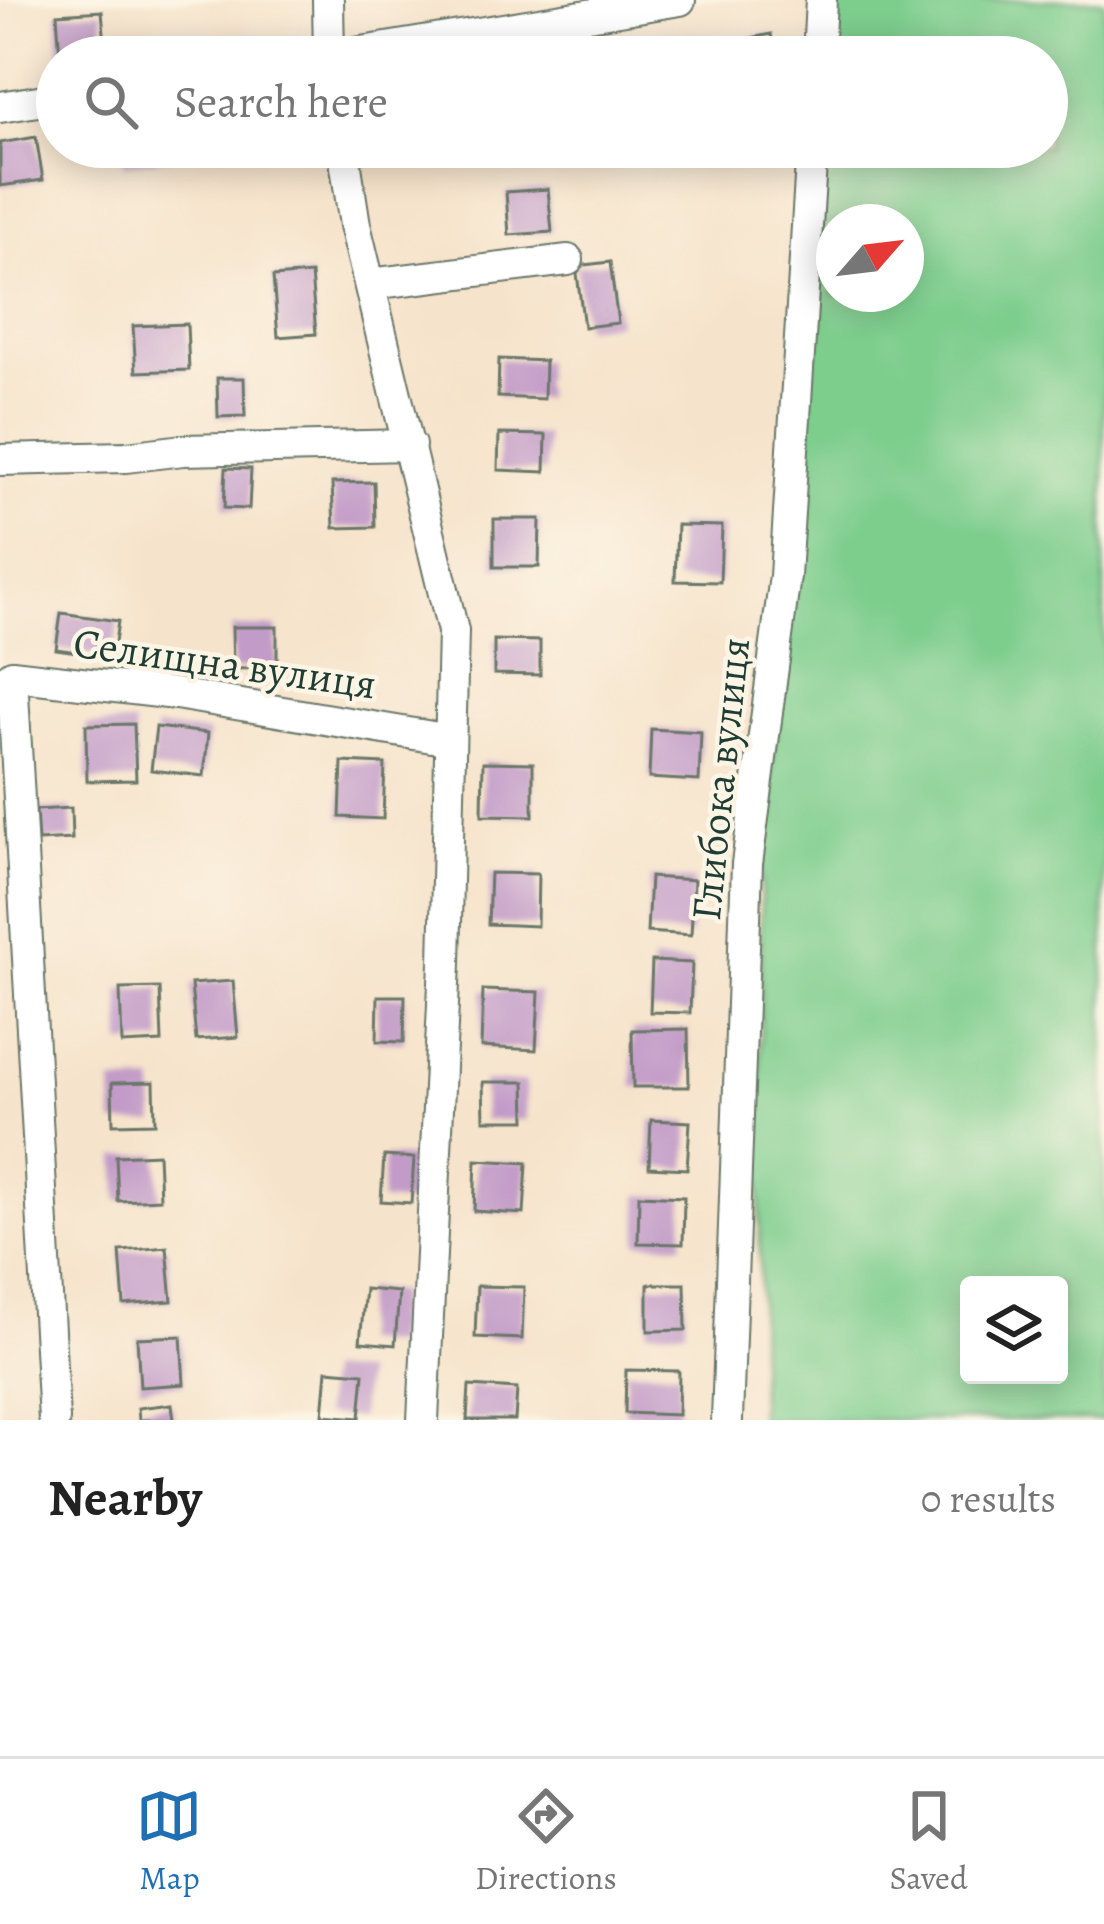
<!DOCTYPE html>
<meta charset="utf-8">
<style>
:root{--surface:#fff;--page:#f6f6f6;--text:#222;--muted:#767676;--line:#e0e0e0;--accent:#1f6fb2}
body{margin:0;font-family:Alegreya,serif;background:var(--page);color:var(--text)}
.controls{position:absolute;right:36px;bottom:36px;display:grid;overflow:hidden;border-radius:12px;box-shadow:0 6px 30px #0003}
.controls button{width:108px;height:108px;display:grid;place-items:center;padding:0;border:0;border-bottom:3px solid var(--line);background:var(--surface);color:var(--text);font:60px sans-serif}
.compass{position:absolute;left:816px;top:204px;width:108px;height:108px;border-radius:50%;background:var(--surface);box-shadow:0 6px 30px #0003;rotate:62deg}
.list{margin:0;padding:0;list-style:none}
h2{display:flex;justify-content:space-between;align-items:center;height:156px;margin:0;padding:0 48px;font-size:51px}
h2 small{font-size:39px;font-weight:400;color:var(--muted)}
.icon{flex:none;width:66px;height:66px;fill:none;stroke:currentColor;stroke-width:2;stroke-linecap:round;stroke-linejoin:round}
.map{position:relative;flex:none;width:1104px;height:1420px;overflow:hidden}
.search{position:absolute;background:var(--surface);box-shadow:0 6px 30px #0003;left:36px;right:36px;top:36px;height:132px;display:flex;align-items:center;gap:30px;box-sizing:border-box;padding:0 42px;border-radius:66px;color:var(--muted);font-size:45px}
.sheet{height:336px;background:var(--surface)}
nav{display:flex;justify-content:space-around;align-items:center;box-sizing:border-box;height:168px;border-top:3px solid var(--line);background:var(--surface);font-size:33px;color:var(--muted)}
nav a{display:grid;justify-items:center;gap:6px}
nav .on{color:var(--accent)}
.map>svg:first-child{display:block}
.green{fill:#7dcd8d;stroke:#4e8560;stroke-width:3;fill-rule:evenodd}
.building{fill:#c29bc8}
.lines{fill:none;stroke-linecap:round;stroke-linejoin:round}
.minor-casing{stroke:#6a7769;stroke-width:34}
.minor{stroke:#fff;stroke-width:30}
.labels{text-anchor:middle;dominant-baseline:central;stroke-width:9;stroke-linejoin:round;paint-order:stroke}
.street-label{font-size:42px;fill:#1f3d34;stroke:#fcf5e5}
</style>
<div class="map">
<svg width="1104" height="1420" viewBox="0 0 1104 1420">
<rect width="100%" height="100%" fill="#fcf5e5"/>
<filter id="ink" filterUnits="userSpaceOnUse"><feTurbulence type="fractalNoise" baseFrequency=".00833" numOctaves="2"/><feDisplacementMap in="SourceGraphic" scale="24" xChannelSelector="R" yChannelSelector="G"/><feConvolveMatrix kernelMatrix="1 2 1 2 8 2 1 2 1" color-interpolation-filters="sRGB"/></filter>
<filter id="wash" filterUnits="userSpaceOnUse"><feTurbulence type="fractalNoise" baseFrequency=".004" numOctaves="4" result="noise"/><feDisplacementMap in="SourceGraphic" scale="48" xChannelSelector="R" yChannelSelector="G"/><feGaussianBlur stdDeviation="2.7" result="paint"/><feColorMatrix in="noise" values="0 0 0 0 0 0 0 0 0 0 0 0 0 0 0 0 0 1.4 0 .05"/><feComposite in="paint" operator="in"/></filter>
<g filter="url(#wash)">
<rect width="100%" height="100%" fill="#f6e3cb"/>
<path class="green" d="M826,0H1104V1420H759L761,873L806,456L820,147H1047V57H824ZM834,222H906V294H834ZM969,1285H1059V1375H969Z"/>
<g id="blocks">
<g class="building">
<polygon points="102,11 106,55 60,57 57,14"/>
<polygon points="579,32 584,57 530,57 527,43"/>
<polygon points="771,34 776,57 723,57 721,44"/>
<polygon points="36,137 43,180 0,186 0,143"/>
<polygon points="121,147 171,147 173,157 124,166"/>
<polygon points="548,189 552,232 509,235 506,192"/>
<polygon points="610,262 618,323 584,327 576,266"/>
<polygon points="311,274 316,334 278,337 273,277"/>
<polygon points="187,324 189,370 136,372 133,326"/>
<polygon points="499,359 545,361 544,399 498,397"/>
<polygon points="217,378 244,378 245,416 218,417"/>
<polygon points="499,434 546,435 545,472 498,470"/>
<polygon points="226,468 251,469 249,509 224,508"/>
<polygon points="374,482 375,527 334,528 332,483"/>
<polygon points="494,519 540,519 539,567 494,567"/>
<polygon points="677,525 722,526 720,582 675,581"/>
<polygon points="61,613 118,621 113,657 56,649"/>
<polygon points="232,627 277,627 277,668 233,669"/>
<polygon points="494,640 540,641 540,675 494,674"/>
<polygon points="134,724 136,780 87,781 86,725"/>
<polygon points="156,727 208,733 204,776 151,770"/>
<polygon points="651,729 701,732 699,781 649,778"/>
<polygon points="342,762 385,764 383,819 340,817"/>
<polygon points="483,762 533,763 533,816 482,815"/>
<polygon points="71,808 72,839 38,841 36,810"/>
<polygon points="490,873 538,874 537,926 488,924"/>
<polygon points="650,877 694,880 691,935 647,932"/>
<polygon points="652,961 692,963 690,1013 650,1012"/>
<polygon points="233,981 238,1037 196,1040 191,984"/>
<polygon points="160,988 162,1042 122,1044 120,989"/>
<polygon points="483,990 539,992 536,1050 481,1047"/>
<polygon points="378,996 405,996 404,1042 377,1041"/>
<polygon points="688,1029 689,1087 633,1087 632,1030"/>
<polygon points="154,1082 155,1123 113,1124 112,1083"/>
<polygon points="483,1082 525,1082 526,1120 484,1120"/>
<polygon points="651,1120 690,1122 687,1169 649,1167"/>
<polygon points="158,1154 160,1199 118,1201 116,1156"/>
<polygon points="384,1156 414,1158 411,1203 381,1201"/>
<polygon points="476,1160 527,1163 524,1214 474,1211"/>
<polygon points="639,1195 684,1197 683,1244 638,1243"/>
<polygon points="167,1247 172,1301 124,1305 120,1251"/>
<polygon points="648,1284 685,1284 686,1330 648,1331"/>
<polygon points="477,1286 524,1287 522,1339 475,1337"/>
<polygon points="365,1289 399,1292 395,1345 360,1342"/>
<polygon points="181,1336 184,1384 140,1387 137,1338"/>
<polygon points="327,1370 364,1373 360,1418 323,1415"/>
<polygon points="626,1370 679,1371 678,1415 625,1413"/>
<polygon points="469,1386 517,1389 515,1420 467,1420"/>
<polygon points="172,1404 174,1420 139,1420 138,1408"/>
</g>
</g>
</g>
<g filter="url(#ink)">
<use href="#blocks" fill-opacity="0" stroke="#6a7769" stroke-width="3"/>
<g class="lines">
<g class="minor-casing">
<g id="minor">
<polyline points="328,0 329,57"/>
<polyline points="331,57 680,0"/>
<polyline points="818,57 821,0"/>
<polyline points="0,107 57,98"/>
<polyline points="343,147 355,225 453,631 445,963 423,1420"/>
<polyline points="370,284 568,260"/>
<polyline points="0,460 126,457 183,450 410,445"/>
<polyline points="54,1420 12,675 176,694 450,740"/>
<polyline points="727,1420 747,864 785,576 812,147"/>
</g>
</g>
<use href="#minor" class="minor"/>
</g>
</g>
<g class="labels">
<g class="street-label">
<text transform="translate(225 663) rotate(8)">Селищна вулиця</text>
<text transform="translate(720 779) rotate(-84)">Глибока вулиця</text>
</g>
</g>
</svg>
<div class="controls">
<button><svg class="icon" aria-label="layers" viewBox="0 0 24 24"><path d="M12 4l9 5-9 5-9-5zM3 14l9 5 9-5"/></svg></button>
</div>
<svg class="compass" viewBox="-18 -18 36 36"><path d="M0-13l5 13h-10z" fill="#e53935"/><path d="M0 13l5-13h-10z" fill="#767676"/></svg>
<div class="search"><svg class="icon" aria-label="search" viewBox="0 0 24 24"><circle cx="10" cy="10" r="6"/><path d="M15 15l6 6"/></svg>Search here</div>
</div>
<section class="sheet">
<h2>Nearby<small>0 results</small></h2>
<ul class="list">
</ul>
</section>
<nav>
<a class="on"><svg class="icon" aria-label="map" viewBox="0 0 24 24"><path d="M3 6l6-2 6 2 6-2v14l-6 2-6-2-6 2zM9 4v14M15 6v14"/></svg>Map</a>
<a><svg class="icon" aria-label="directions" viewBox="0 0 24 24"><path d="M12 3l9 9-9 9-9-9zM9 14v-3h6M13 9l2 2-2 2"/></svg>Directions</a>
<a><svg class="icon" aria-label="saved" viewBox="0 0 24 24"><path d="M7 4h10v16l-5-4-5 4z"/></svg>Saved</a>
</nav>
